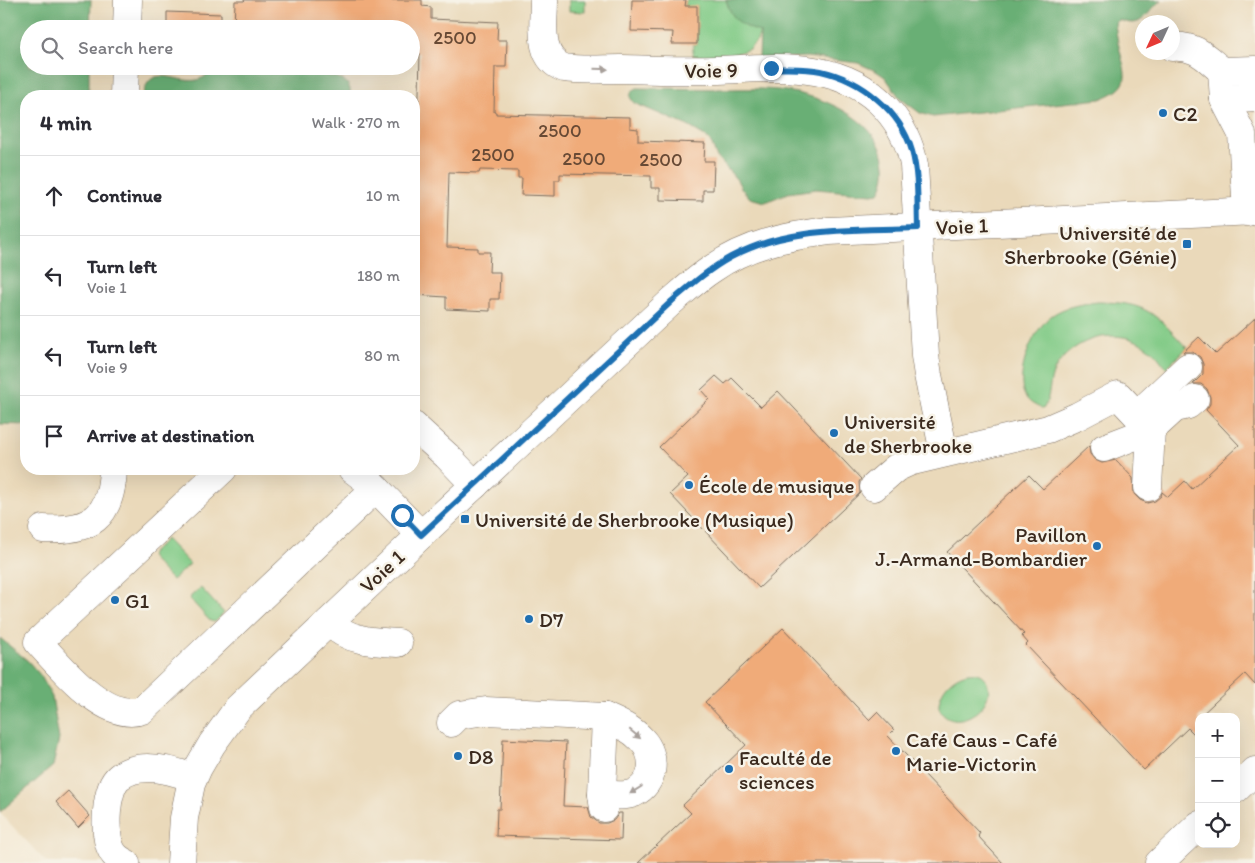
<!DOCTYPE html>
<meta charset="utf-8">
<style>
:root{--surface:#fff;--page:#f7f7f7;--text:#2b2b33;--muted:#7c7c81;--line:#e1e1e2}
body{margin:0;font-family:Itim,sans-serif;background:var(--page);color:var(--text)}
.controls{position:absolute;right:15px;bottom:15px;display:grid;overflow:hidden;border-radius:10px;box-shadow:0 5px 20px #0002}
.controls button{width:45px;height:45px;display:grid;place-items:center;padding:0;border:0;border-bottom:1px solid var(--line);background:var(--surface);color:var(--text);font:25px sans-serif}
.compass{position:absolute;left:1135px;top:15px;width:45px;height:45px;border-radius:50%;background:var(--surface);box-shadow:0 5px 20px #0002;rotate:226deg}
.stop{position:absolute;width:15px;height:15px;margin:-11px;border:4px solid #1f6fb2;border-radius:50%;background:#fff}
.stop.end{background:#1f6fb2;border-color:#fff;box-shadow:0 1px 5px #0008}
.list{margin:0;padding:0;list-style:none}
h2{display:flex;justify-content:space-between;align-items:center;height:65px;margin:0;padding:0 20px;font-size:21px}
h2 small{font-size:16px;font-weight:400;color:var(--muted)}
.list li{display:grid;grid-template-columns:32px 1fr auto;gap:15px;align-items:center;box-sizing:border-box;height:80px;padding:0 20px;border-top:1px solid var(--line)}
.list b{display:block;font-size:19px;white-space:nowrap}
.list p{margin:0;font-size:16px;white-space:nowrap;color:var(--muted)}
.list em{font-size:16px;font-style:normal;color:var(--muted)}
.icon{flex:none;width:28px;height:28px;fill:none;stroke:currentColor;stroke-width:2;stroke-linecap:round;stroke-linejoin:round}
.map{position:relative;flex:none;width:1255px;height:863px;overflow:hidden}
.search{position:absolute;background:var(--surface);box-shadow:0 5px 20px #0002;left:20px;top:20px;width:400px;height:55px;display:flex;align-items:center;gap:12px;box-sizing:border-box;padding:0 18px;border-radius:28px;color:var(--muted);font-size:19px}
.panel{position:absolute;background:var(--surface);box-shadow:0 5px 20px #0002;left:20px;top:90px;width:400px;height:385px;border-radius:20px}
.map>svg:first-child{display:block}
.built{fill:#ead9ba;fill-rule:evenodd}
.green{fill:#82cb87;stroke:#5e7a52}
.forest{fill:#69af74;stroke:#526c49}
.building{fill:#f0ab79}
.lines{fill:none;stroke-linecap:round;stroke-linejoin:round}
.minor-casing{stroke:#7c6d5e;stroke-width:29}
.minor{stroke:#fff;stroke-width:28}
.oneway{fill:#a79f9a}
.route{stroke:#1f6fb2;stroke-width:6}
.poi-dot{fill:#1f6fb2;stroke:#f7f3e8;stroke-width:2}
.labels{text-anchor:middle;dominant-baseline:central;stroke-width:5;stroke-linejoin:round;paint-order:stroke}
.number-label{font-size:19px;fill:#684a35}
.street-label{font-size:21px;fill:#3b2a1e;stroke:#f7f3e8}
.poi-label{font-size:21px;fill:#3b2a1e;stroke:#f7f3e8;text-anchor:start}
</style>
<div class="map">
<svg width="1255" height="863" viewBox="0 0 1255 863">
<rect width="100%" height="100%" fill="#f7f3e8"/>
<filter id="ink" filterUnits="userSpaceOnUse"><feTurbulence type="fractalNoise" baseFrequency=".02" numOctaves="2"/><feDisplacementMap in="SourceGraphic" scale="10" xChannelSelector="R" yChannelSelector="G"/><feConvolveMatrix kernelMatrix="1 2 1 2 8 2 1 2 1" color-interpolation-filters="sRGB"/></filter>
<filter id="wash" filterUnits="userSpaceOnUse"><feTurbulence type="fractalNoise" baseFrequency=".0096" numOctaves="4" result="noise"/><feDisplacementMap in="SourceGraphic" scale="20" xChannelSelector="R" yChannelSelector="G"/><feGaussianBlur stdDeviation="1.12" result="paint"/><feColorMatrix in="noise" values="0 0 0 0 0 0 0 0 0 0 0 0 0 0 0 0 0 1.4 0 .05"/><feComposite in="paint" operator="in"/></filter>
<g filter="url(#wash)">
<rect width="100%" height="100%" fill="#f4e9d4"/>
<path class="built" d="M91,0H1255V863H47L0,813V396L26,397V469H414V96H89V66H411V29H90ZM1142,22H1172V52H1142ZM1199,717H1236V844H1199Z"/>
<g class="green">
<polygon points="569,0 585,0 585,12 569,11"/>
<polygon points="686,0 762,0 760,32 757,41 749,49 727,57 693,56 693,44 697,44 697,7 685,6"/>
<path d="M1098,302C1148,302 1155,314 1187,348L1166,368C1161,361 1156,353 1148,348C1119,325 1073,337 1055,369C1048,381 1051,399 1043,409C1036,406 1029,403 1025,396C1014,374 1033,330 1051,316C1065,306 1081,304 1098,302Z"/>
<polygon points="166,539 190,564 172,580 151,558 150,555"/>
<polygon points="201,588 224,613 215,622 210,621 190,599 191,596"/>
<path d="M968,673C975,672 981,673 985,679C1002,704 954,737 939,708C938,691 952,676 968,673Z"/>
</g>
<g class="forest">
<polygon points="0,0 91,0 90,29 29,29 29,66 89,66 89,96 26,96 26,425 0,424"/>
<path d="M726,0H1162C1145,12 1145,30 1119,20L1115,23C1116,31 1117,39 1119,46C1125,75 1135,86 1100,99L933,117L920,113L900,98L885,77L876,71L858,63L807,57L759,59L760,32C741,26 732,20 726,0Z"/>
<path d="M216,66H303V74C319,75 354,73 350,96H143C150,61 175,84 197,80C205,78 211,72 216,66Z"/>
<path d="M637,88C666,88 696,89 725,89C745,89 766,88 786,91C820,96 867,115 881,149C887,165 887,178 879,193L872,194L816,189L788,193L765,202L750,198L742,189L737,180L716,156L712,144L705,136L688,126L634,103L630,97L632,91Z"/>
<polygon points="0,638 28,661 41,676 52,697 59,739 53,766 0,812"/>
</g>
<g id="blocks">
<g class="building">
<polygon points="245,0 422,0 422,6 431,7 431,19 498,22 497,40 507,40 506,67 495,67 494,112 496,112 496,114 630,117 630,128 638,129 638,141 705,143 704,161 714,161 713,190 703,190 703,201 660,200 660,188 651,188 651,176 560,174 560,180 555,180 555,196 521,195 522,178 518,178 518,171 480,170 479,173 449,172 447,247 478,248 478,252 490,252 489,272 500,272 499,299 490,299 490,311 446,309 446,297 414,295 414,134 418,134 420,53 411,53 411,29 234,29 235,1 244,1"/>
<polygon points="632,0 686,0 685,6 697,6 697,44 672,44 673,32 631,31"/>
<polygon points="167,12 221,14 221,29 167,29"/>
<polygon points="1255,318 1255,685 1245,674 1199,717 1199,739 1188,728 1144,770 1026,645 1028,643 1022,636 1024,634 947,552 1029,475 1043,489 1089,446 1090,454 1095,460 1102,463 1116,460 1133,478 1134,494 1140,500 1147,503 1155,501 1161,496 1162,492 1168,497 1185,481 1192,489 1239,445 1206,410 1210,404 1210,397 1207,389 1201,384 1193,384 1203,374 1203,364 1200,357 1192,352 1183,352 1199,337 1216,354"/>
<polygon points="716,376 725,384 732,378 761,407 778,391 861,479 859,482 860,493 759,588 670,494 688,477 659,447 709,399 701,390"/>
<polygon points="783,628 869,720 877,712 894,730 888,736 980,833 978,836 1003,863 638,863 691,813 683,805 746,745 705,702"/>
<polygon points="503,739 566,742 563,806 588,807 591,817 599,823 607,823 614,820 619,813 622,813 621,840 496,836 497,809 500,809"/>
<polygon points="68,791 90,816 78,828 56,802"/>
</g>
</g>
</g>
<g filter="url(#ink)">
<use href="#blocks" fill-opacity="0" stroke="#7c6d5e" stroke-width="1"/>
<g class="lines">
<g class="minor-casing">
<g id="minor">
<path d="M544,0C544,24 537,58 564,68C583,71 602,69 621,69C653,70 684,71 716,70C776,68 841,59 886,108C901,125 910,142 914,165L925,356L928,375L944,453"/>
<polyline points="127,29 128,0"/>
<path d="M1172,47C1196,45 1205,57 1222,71"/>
<polyline points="124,96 125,66"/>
<polyline points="1224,99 1255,97"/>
<polyline points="1247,212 1242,134 1224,99 1222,71 1255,70"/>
<polyline points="1137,415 1188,367"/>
<polyline points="414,426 447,456 475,485"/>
<polyline points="1104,448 1151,430 1175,408 1188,405 1195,399"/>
<path d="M223,469L38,642C60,666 106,723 142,710L376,488"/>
<polyline points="352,469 372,484 421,535"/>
<polyline points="874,487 896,468 909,462 1048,429 1078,416 1118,395 1151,430 1148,487"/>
<path d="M43,529C91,532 111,518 113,469"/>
<path d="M329,622C347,641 373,642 398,643"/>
<path d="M451,723L459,715L486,711L605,717C619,723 632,729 642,740C657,756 655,783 634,793C624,797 612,795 602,794"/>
<polyline points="1236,789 1255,771"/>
<polyline points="604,808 602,794 605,717"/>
<path d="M126,863C120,860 115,857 112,851C103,836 105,788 119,777C139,761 172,770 193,778"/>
<path d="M181,863L184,818L191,784L198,768L212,744L238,708L421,535L672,301C685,290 698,278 712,269C748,244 787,236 829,231L1255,211"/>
<polyline points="1159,863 1199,825"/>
</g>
</g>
<use href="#minor" class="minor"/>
</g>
<defs><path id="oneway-solid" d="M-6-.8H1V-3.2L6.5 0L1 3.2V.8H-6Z" transform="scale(1.25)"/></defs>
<g class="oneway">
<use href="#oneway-solid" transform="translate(601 69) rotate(1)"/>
<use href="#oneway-solid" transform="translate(635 734) rotate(40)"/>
<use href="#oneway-solid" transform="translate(636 790) rotate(148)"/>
</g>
</g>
<g class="lines" filter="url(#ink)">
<path class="route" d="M402,515L421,535L672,301C691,285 709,269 731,257C788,226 855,231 918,228C917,203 919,176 912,151C900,110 861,80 821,71C805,68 788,69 771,68"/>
</g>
<g class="poi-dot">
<circle cx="1163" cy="113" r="5"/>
<rect x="1182" y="239" width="10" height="10" rx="2.5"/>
<circle cx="834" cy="433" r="5"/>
<circle cx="689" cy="485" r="5"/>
<rect x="460" y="514" width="10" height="10" rx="2.5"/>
<circle cx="1097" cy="546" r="5"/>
<circle cx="115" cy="600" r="5"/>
<circle cx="529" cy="619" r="5"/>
<circle cx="896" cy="751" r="5"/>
<circle cx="458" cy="756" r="5"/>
<circle cx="729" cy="769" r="5"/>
</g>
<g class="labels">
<g class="number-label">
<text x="455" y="37">2500</text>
<text x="560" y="130">2500</text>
<text x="493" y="154">2500</text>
<text x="584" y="158">2500</text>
<text x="661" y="159">2500</text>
</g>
<g class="street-label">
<text transform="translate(711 70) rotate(-1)">Voie 9</text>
<text transform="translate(962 226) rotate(-3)">Voie 1</text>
<text transform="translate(382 571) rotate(-43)">Voie 1</text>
</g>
<g class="poi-label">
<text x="1173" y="113">C2</text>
<text x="1177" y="232" text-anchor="end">Université de<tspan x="1177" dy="24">Sherbrooke (Génie)</tspan></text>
<text x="844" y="421">Université<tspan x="844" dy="24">de Sherbrooke</tspan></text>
<text x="699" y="485">École de musique</text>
<text x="475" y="519">Université de Sherbrooke (Musique)</text>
<text x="1087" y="534" text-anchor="end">Pavillon<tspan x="1087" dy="24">J.-Armand-Bombardier</tspan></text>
<text x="125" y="600">G1</text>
<text x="539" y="619">D7</text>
<text x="906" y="739">Café Caus - Café<tspan x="906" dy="24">Marie-Victorin</tspan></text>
<text x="468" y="756">D8</text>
<text x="739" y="757">Faculté de<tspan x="739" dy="24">sciences</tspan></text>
</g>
</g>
</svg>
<div class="controls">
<button>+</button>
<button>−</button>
<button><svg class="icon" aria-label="locate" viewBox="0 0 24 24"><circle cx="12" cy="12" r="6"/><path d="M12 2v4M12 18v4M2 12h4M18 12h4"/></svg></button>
</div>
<svg class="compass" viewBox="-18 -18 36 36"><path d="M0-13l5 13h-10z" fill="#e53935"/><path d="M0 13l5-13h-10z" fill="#7c7c81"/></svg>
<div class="stop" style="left:402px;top:515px"></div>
<div class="stop end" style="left:771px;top:68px"></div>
<div class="search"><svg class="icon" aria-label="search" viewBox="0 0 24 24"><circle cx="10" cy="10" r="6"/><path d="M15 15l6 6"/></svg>Search here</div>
<section class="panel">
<h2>4 min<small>Walk · 270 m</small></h2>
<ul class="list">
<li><svg class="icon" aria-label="ahead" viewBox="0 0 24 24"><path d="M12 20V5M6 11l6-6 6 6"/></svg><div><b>Continue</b></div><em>10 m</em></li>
<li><svg class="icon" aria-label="left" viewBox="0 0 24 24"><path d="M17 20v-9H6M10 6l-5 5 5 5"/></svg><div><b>Turn left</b><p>Voie 1</p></div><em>180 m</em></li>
<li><svg class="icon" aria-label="left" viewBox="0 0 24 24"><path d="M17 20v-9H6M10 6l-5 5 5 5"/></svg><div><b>Turn left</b><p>Voie 9</p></div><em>80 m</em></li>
<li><svg class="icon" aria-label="arrive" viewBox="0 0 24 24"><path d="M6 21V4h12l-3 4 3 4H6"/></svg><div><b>Arrive at destination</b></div></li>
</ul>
</section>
</div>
